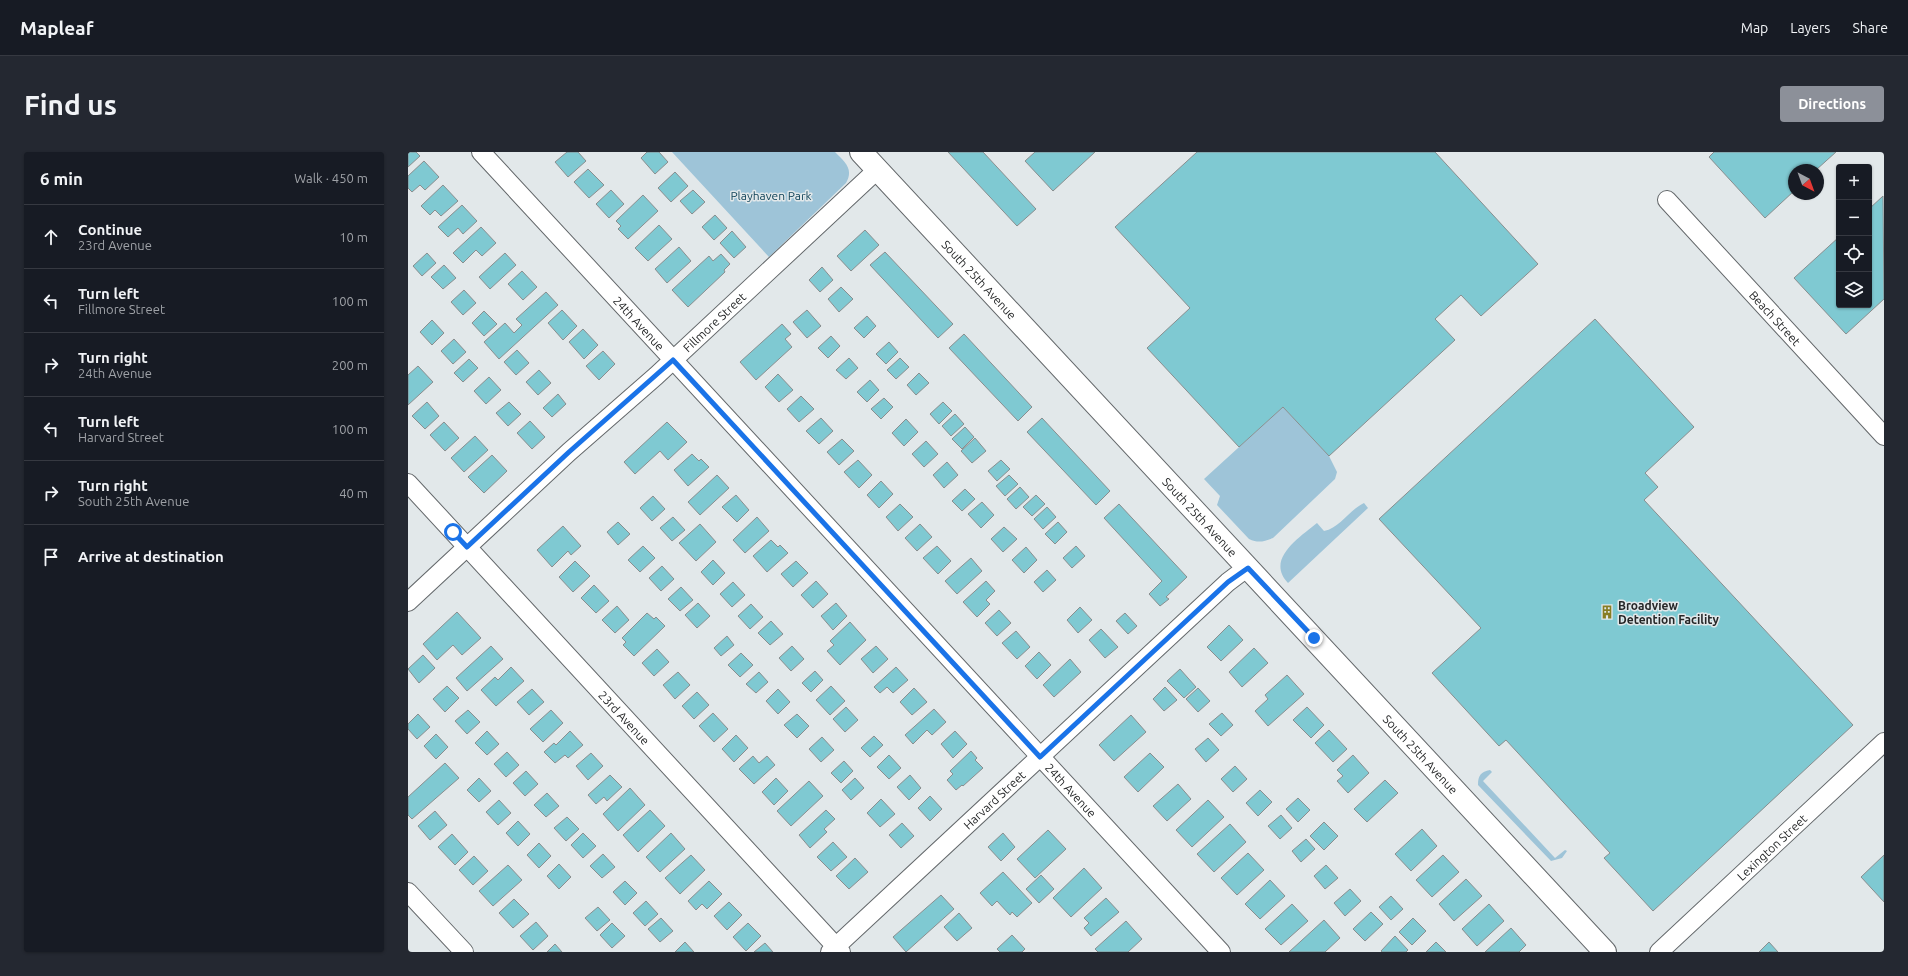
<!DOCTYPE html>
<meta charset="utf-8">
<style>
:root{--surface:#171b24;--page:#242831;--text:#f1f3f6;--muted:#9ea1a6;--line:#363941;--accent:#8c9099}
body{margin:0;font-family:Ubuntu,sans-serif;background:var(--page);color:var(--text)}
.controls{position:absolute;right:12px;top:12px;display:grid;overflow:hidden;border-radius:4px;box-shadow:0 1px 3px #0004}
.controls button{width:36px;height:36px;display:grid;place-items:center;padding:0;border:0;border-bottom:1px solid var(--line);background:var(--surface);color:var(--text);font:20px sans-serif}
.compass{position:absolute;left:1380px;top:12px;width:36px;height:36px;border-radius:50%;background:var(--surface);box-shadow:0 1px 3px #0004;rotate:139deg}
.stop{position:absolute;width:12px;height:12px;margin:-9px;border:3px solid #1a73e8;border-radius:50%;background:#fff}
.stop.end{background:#1a73e8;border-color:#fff;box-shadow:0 1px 4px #0008}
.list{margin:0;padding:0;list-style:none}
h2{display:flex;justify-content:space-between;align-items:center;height:52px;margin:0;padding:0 16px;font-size:17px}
h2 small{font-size:13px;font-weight:400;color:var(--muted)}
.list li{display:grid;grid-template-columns:26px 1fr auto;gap:12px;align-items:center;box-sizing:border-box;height:64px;padding:0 16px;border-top:1px solid var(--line)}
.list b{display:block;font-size:15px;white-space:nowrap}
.list p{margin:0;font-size:13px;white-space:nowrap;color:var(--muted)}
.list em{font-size:13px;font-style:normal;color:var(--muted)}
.icon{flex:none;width:22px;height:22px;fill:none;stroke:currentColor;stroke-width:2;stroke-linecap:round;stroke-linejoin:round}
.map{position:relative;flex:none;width:1476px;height:800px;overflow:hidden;border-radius:4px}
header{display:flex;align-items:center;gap:24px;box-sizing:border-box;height:56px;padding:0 20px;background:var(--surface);border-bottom:1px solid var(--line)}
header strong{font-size:19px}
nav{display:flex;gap:22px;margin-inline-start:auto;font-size:14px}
.intro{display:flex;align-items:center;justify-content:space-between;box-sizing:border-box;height:96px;padding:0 24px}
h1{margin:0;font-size:28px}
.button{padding:10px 18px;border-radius:4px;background:var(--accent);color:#fff;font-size:14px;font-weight:700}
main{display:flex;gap:24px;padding:0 24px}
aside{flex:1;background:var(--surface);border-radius:4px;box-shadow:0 1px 3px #0004}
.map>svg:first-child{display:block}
.green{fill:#9ec4d8}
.building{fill:#7fc9d2;stroke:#898e8f}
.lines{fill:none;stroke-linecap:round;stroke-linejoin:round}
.minor-casing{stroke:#64686b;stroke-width:20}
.major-casing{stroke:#64686b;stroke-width:24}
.minor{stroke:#fff;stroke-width:18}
.major{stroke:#fff;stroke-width:22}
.route{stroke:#1a73e8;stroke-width:5}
.labels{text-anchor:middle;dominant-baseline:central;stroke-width:3;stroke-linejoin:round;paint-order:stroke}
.park-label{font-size:12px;fill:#124459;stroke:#e2e8ea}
.street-label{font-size:12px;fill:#252728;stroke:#e2e8ea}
.poi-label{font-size:12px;font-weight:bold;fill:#252728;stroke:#e2e8ea;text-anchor:start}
</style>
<header>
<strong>Mapleaf</strong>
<nav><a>Map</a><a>Layers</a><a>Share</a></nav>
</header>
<div class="intro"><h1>Find us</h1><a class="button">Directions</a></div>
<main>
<aside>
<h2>6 min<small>Walk · 450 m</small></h2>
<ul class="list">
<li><svg class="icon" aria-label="ahead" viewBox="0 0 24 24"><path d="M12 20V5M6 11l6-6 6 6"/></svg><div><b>Continue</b><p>23rd Avenue</p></div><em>10 m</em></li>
<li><svg class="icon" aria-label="left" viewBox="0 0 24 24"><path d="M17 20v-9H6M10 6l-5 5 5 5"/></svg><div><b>Turn left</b><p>Fillmore Street</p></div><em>100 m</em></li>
<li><svg class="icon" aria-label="right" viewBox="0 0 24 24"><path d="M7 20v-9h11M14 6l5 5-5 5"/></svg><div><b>Turn right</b><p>24th Avenue</p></div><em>200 m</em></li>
<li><svg class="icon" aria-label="left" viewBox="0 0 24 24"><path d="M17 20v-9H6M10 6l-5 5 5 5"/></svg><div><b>Turn left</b><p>Harvard Street</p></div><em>100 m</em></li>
<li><svg class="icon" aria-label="right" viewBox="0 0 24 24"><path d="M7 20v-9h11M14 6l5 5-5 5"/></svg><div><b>Turn right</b><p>South 25th Avenue</p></div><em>40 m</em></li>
<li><svg class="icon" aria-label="arrive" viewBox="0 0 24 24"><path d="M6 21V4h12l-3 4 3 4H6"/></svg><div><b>Arrive at destination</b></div></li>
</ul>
</aside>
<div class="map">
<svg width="1476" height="800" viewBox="0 0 1476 800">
<rect width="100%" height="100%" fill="#e2e8ea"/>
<g class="green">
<path d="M264,0H427C437,10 446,17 438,31L361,105Z"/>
<path d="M875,255L921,304L929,320L927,327L865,386C855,390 850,391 841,387L809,353L812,344L796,327Z"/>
<path d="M956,351L960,356L880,431C857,407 892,385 909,371L916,379C932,376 941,358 956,351Z"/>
<path d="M1082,618L1084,620L1075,629L1147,706L1157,698L1159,699L1154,706L1143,709L1070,633C1070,623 1073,620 1082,618Z"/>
</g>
<g class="building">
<polygon points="0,0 8,0 12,4 0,15"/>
<polygon points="159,0 170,0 178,9 160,25 147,10"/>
<polygon points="239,0 251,0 260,10 247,22 233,6"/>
<polygon points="540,0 575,0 628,57 609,74"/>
<polygon points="627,0 687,0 645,39 617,9"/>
<polygon points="789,0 1027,0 1130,112 1073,164 1053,143 1027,167 1047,188 921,304 875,255 831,295 739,196 782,156 707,75"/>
<polygon points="1306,0 1428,0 1408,18 1386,18 1386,39 1357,66 1301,5"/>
<polygon points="16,9 31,25 17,38 12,33 4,40 0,36 0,24"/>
<polygon points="180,17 196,33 181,46 166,30"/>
<polygon points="267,20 280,34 263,50 250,36"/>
<polygon points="35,33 50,49 33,64 27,58 22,63 13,54"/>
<polygon points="203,38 216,52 201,66 188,52"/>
<polygon points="285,38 297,50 284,62 272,49"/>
<polygon points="235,43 250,59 220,87 210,77 213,74 208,69"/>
<polygon points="1475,44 1476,147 1438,182 1386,126 1431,85 1431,153 1461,153 1461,57"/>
<polygon points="54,53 69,69 55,82 50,76 40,85 30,75"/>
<polygon points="307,63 319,76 306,88 294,75"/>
<polygon points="251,73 264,87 240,109 227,96"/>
<polygon points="73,75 88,91 74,104 68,98 55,111 45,101"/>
<polygon points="457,78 471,93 443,119 429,104"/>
<polygon points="324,79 338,95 326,106 312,91"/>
<polygon points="271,95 283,109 259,131 247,117"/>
<polygon points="477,100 545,172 530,186 462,113"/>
<polygon points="19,101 28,111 14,124 5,114"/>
<polygon points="97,101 108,113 82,137 71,125"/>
<polygon points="313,102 322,112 316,118 317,120 280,155 264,138 301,104 305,109"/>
<polygon points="36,113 48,126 35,137 23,125"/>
<polygon points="414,115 425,128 412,140 401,128"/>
<polygon points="114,119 129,135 115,148 100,132"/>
<polygon points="433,135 445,147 431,160 420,147"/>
<polygon points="56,138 68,151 55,163 43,150"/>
<polygon points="138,140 150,153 91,207 76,190 97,171 106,181 114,173 108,167"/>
<polygon points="154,158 169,174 155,188 140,171"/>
<polygon points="399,158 413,174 399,186 385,170"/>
<polygon points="76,159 89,172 76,184 64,171"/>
<polygon points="459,164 468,174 456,186 446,176"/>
<polygon points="1187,167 1286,275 1237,321 1250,335 1236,348 1445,573 1245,759 1196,706 1202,701 1098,588 1091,594 1024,521 1073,476 971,367"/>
<polygon points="24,168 36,181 24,193 12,180"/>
<polygon points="374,172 383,182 377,187 384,195 348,228 332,210"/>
<polygon points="175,177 190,193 176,207 161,190"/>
<polygon points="556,182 624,255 610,269 541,196"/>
<polygon points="423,184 432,194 420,206 410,196"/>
<polygon points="46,187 58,200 45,212 33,199"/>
<polygon points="481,190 490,200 478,212 468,202"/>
<polygon points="109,198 121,211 108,223 96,210"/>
<polygon points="195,199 207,212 191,228 178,214"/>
<polygon points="441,206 450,216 438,227 428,218"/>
<polygon points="492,206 501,215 488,227 479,218"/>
<polygon points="61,207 70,216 55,230 46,221"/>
<polygon points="10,214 25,230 0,253 0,223"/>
<polygon points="131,218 143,231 130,243 118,230"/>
<polygon points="511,221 521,231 508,243 499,233"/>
<polygon points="370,222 385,238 371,250 357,235"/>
<polygon points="81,225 93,238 78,252 66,239"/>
<polygon points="462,228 471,238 459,250 449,240"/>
<polygon points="150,242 158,252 144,265 135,256"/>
<polygon points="393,244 406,257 391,270 379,257"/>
<polygon points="476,246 485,255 473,267 463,257"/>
<polygon points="19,250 31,264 17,277 4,264"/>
<polygon points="101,250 113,262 100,274 88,261"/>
<polygon points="535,250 544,259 531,272 522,262"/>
<polygon points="547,262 556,272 543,284 534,274"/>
<polygon points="413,266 425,279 411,292 398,279"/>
<polygon points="634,266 702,339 688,353 619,280"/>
<polygon points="498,267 510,280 496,294 484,281"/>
<polygon points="122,269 137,285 124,297 109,281"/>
<polygon points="36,270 51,286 37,299 22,283"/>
<polygon points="259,270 279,290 260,308 252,299 227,322 216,310"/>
<polygon points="557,275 566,285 554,297 544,287"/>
<polygon points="67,284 80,298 56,320 43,306"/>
<polygon points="567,286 578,299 564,311 553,299"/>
<polygon points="434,287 446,299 431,313 419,300"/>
<polygon points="518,289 530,302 516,315 504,302"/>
<polygon points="284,302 291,309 293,307 301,315 280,334 266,318"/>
<polygon points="84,303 99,319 76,341 60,325"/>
<polygon points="450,308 464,323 451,336 436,320"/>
<polygon points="593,308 602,317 589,329 580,319"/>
<polygon points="539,310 550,323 536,336 525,323"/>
<polygon points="309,323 321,336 292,363 280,350"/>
<polygon points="601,323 610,332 597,344 588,334"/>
<polygon points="473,329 485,342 471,356 459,343"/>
<polygon points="612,335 621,345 608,357 599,347"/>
<polygon points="557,337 567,347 554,359 544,349"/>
<polygon points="328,343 341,358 329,370 314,355"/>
<polygon points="628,343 637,352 624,364 615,355"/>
<polygon points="245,344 257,357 244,369 232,356"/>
<polygon points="574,350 586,363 573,376 560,362"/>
<polygon points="492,352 505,365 490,379 478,365"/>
<polygon points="711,352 779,425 758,445 761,447 752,454 741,442 754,429 696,366"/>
<polygon points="639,355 648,365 635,377 626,367"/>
<polygon points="265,365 277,378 264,389 252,376"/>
<polygon points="349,365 361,379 337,401 325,388"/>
<polygon points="210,370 222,382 210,393 199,380"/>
<polygon points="650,370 659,380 647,392 637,382"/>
<polygon points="292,372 308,390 288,409 271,391"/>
<polygon points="512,372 524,385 509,399 497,386"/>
<polygon points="155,374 173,394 163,403 160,399 144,415 129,398"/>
<polygon points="596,375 609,387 595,400 583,387"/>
<polygon points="363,388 370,395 372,393 380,401 359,420 345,404"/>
<polygon points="235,394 247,406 232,420 220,408"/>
<polygon points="529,394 543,409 530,422 515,406"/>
<polygon points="668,394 677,404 664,416 655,406"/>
<polygon points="618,395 629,408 616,421 604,408"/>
<polygon points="563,406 574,419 549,442 537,429"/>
<polygon points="305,408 317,421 305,433 293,420"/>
<polygon points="167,409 182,424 165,440 151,425"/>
<polygon points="388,409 400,421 385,435 373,422"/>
<polygon points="254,414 266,427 253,439 241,426"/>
<polygon points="639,418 648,428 635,440 626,430"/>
<polygon points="408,429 420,442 405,456 393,443"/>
<polygon points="578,429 587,439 578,448 582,452 569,465 555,450"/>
<polygon points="325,430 337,443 324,455 312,442"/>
<polygon points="186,433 201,449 188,461 173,446"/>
<polygon points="273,435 285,448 272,459 260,447"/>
<polygon points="290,451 302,464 289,476 277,463"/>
<polygon points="428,451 439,464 425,478 413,464"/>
<polygon points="343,452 355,465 342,477 330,464"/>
<polygon points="209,454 221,468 207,481 194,468"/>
<polygon points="672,455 684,468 670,481 659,468"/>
<polygon points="591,458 603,471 589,484 577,471"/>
<polygon points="49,460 73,486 54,503 45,493 29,508 15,492"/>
<polygon points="239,461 246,467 248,465 257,474 226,504 215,493 218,490 214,486"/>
<polygon points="717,461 729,474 720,482 708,469"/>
<polygon points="363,469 375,482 362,493 350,481"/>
<polygon points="442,470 458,488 432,513 419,499 426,493 422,489"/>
<polygon points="821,473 835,488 813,509 799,495"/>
<polygon points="693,477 710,495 697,506 681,488"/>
<polygon points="608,479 622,495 609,507 594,491"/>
<polygon points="319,484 326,493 313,504 306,496"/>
<polygon points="83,494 95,507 59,539 48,526"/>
<polygon points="384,494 396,507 383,519 371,506"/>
<polygon points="468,494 480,507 465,521 453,507"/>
<polygon points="846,496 860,511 834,535 821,520"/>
<polygon points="249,497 261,510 246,524 234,511"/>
<polygon points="631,500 643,513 629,527 617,514"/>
<polygon points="333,501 345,513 332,525 320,513"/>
<polygon points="15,503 27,516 11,531 0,517"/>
<polygon points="662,507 673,520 646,545 635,533"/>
<polygon points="103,515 116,529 88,554 73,538 87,525 90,528"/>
<polygon points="488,515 500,528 485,541 479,535 472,541 466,535"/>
<polygon points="772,517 788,535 776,546 759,529"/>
<polygon points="407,519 415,528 403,540 394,531"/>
<polygon points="270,520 282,533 267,547 255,533"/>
<polygon points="351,520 360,530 348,541 338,532"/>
<polygon points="879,523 896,542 860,574 847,559 860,547 857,543"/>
<polygon points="39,534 51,546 37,560 25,547"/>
<polygon points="423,534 437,549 422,563 408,548"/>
<polygon points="757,535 769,548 756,559 745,547"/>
<polygon points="506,536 519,550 504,563 492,550"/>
<polygon points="790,536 802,549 790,560 778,547"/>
<polygon points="124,537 136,550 121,563 109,550"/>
<polygon points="370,537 382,550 370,562 358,549"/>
<polygon points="289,540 301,553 286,567 274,554"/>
<polygon points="438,555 450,568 437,580 425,567"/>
<polygon points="899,555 916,573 903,586 885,568"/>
<polygon points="526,557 538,570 524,583 519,578 505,592 497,583"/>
<polygon points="60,558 72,570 59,582 47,569"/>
<polygon points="143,558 155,571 135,590 122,577"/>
<polygon points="305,561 320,577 306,590 291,574"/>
<polygon points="814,561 825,573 813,584 801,572"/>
<polygon points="10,562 22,575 9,587 0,577 0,572"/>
<polygon points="389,562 401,574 389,586 376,573"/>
<polygon points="723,563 738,580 706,609 691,593"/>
<polygon points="921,578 939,597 925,610 907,591"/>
<polygon points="79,579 91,592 79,603 67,591"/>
<polygon points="162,579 175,593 160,606 157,603 147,611 136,600 146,591 148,593"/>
<polygon points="547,579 559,592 545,606 533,592"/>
<polygon points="28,582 40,595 28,607 16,594"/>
<polygon points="328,583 340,596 326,610 314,597"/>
<polygon points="466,584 475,593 462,605 453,596"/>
<polygon points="414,585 426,598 413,610 401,597"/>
<polygon points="800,586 811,598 798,610 787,597"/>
<polygon points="563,599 569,606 567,608 575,616 555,634 554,633 548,638 539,628 545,622 542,619"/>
<polygon points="99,600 111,613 98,625 86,612"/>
<polygon points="183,601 195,614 180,628 168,614"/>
<polygon points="742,601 756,615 730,640 716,625"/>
<polygon points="481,603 493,616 481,627 469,615"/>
<polygon points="945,603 961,621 940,641 929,629 935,624 929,618"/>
<polygon points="345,604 351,611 359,604 367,613 346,632 331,617"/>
<polygon points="436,609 445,619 433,631 423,621"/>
<polygon points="37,611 51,626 4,667 0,663 0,645"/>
<polygon points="827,614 839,627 825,640 813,627"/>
<polygon points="118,619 130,632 117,644 105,631"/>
<polygon points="202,623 214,635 199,649 196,645 188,652 180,643"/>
<polygon points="502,623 513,636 501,648 489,635"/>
<polygon points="71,626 83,639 71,650 59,638"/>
<polygon points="368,626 380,639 366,653 354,640"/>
<polygon points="447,626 456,636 443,648 434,638"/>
<polygon points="977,628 990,641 959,670 946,657"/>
<polygon points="401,629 415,644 383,674 369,659"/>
<polygon points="770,632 783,647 759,669 745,654"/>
<polygon points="222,636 237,653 210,679 195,662"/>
<polygon points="852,638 864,650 850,664 838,651"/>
<polygon points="139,641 151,654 138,665 126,653"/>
<polygon points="522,644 534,657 522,669 510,656"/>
<polygon points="890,646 902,658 890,670 878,657"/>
<polygon points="473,647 487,662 472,675 459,661"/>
<polygon points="91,648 103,661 90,673 78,660"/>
<polygon points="800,648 816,665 784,695 768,678"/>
<polygon points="242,658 257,674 230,700 215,683"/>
<polygon points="418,658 427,667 416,677 419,680 402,696 391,683"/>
<polygon points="27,659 39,673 22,688 10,674"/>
<polygon points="873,663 884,676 872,687 860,674"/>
<polygon points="159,665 171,677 158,689 146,676"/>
<polygon points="110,669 122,682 110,694 98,681"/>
<polygon points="916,670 930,684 916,698 902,684"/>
<polygon points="494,671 506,684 493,696 481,683"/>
<polygon points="822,672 838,690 806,720 789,702"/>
<polygon points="1014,677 1029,694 1003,719 987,702"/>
<polygon points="640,678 658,697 627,726 609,707"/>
<polygon points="175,681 188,694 175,706 163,693"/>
<polygon points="263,681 277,697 252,720 238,705"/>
<polygon points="595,681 607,695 593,709 580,695"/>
<polygon points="44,682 60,700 47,713 30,695"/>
<polygon points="898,687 907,697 893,710 884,699"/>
<polygon points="425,690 439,705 423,719 409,705"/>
<polygon points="131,691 143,704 131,716 119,703"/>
<polygon points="840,701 856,718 829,743 813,726"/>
<polygon points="195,702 207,715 194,726 182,714"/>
<polygon points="283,703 297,718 272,742 257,726"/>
<polygon points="1035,703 1051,720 1024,745 1008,728"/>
<polygon points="1476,703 1476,750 1453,725"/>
<polygon points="66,704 80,719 65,733 51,718"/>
<polygon points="447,706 460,720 441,737 428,724"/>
<polygon points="151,712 163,725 151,737 139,724"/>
<polygon points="100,713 114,728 85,754 71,739"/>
<polygon points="918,713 930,726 917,737 906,724"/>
<polygon points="676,716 694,736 663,765 645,746"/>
<polygon points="595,720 624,751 609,765 604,760 602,763 589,749 584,754 572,741"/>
<polygon points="633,723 646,737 631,751 618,737"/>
<polygon points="1058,727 1074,744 1046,769 1031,752"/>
<polygon points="862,728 877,744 852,767 837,752"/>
<polygon points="217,729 229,741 217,753 205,740"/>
<polygon points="301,729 314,742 299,757 294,752 288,758 280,749"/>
<polygon points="942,737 953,749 937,764 926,751"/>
<polygon points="533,743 546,757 498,800 485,785"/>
<polygon points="983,744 995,757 983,768 971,755"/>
<polygon points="698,746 711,760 683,784 676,776 681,771 676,766"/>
<polygon points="106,747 121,762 105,776 91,761"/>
<polygon points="238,749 250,762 237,774 225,761"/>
<polygon points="321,750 334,763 319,778 306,764"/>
<polygon points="884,752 900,769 873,793 857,777"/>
<polygon points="1081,752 1096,769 1069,794 1054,777"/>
<polygon points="190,755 202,768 189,779 177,766"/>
<polygon points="963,760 975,772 957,789 945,777"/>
<polygon points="551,761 564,776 549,789 536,775"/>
<polygon points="253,766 265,779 252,790 240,777"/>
<polygon points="1005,766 1018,779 1004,793 991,780"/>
<polygon points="916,768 932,786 917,800 881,800"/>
<polygon points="718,769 734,787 720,800 690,800 687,797"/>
<polygon points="128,770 140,784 125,798 112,784"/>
<polygon points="204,771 217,784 204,796 192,783"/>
<polygon points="340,771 353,784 338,799 325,785"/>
<polygon points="1103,776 1118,793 1111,800 1077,800"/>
<polygon points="604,783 617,797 614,800 592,800 589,797"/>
<polygon points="987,784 1000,798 998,800 974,800 973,799"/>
<polygon points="277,790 286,800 267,800"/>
<polygon points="1028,790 1038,800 1018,800"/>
<polygon points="1361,790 1370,800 1351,800"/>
<polygon points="357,791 365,800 346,800"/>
<polygon points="147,792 154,800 139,800"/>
</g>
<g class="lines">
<g class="minor-casing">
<g id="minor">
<path id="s1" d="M73,0L813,800"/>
<path id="s2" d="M1259,48L1476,284"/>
<path id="s3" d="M0,331L433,800"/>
<path id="s4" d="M0,450L161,300L248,224L469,18"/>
<polyline points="0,740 56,800"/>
<path id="s5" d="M422,800L820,430L840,415"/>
<path id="s6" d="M1251,800L1476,590"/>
</g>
</g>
<g class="major-casing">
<g id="major">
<path id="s7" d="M453,0L1197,800"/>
</g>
</g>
<use href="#minor" class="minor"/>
<use href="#major" class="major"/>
</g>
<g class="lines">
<polyline class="route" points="45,380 59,395 161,300 265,208 632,605 820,430 840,416 906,486"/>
</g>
<defs>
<g id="building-bare" transform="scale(1.08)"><path d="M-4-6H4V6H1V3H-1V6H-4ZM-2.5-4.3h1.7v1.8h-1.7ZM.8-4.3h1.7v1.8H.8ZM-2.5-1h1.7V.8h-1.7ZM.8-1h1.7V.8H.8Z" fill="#877d24" stroke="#e2e8ea" stroke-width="2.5" paint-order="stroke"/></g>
</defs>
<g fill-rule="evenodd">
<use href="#building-bare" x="1199" y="460"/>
</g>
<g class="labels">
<g class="park-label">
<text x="363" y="43">Playhaven Park</text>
</g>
<g class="street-label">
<text stroke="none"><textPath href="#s7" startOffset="174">South 25th Avenue</textPath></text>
<text stroke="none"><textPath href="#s2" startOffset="160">Beach Street</textPath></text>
<text stroke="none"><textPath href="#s4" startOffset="415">Fillmore Street</textPath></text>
<text stroke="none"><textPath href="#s1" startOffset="233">24th Avenue</textPath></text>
<text stroke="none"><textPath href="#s7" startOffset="498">South 25th Avenue</textPath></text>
<text stroke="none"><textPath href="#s3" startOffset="319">23rd Avenue</textPath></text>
<text stroke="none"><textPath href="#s7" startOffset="822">South 25th Avenue</textPath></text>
<text stroke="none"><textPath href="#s1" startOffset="869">24th Avenue</textPath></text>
<text stroke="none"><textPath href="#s5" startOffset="224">Harvard Street</textPath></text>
<text stroke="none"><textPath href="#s6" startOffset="154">Lexington Street</textPath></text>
</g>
<g class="poi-label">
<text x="1210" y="453">Broadview<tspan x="1210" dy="14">Detention Facility</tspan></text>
</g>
</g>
</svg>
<div class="controls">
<button>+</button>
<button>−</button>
<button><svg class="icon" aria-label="locate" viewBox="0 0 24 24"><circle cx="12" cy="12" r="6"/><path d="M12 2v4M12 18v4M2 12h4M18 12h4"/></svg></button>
<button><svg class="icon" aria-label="layers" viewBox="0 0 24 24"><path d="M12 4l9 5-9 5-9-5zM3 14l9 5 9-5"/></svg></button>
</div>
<svg class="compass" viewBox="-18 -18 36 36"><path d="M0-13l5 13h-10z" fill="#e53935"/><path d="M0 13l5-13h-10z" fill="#9ea1a6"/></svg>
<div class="stop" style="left:45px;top:380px"></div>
<div class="stop end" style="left:906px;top:486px"></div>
</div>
</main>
